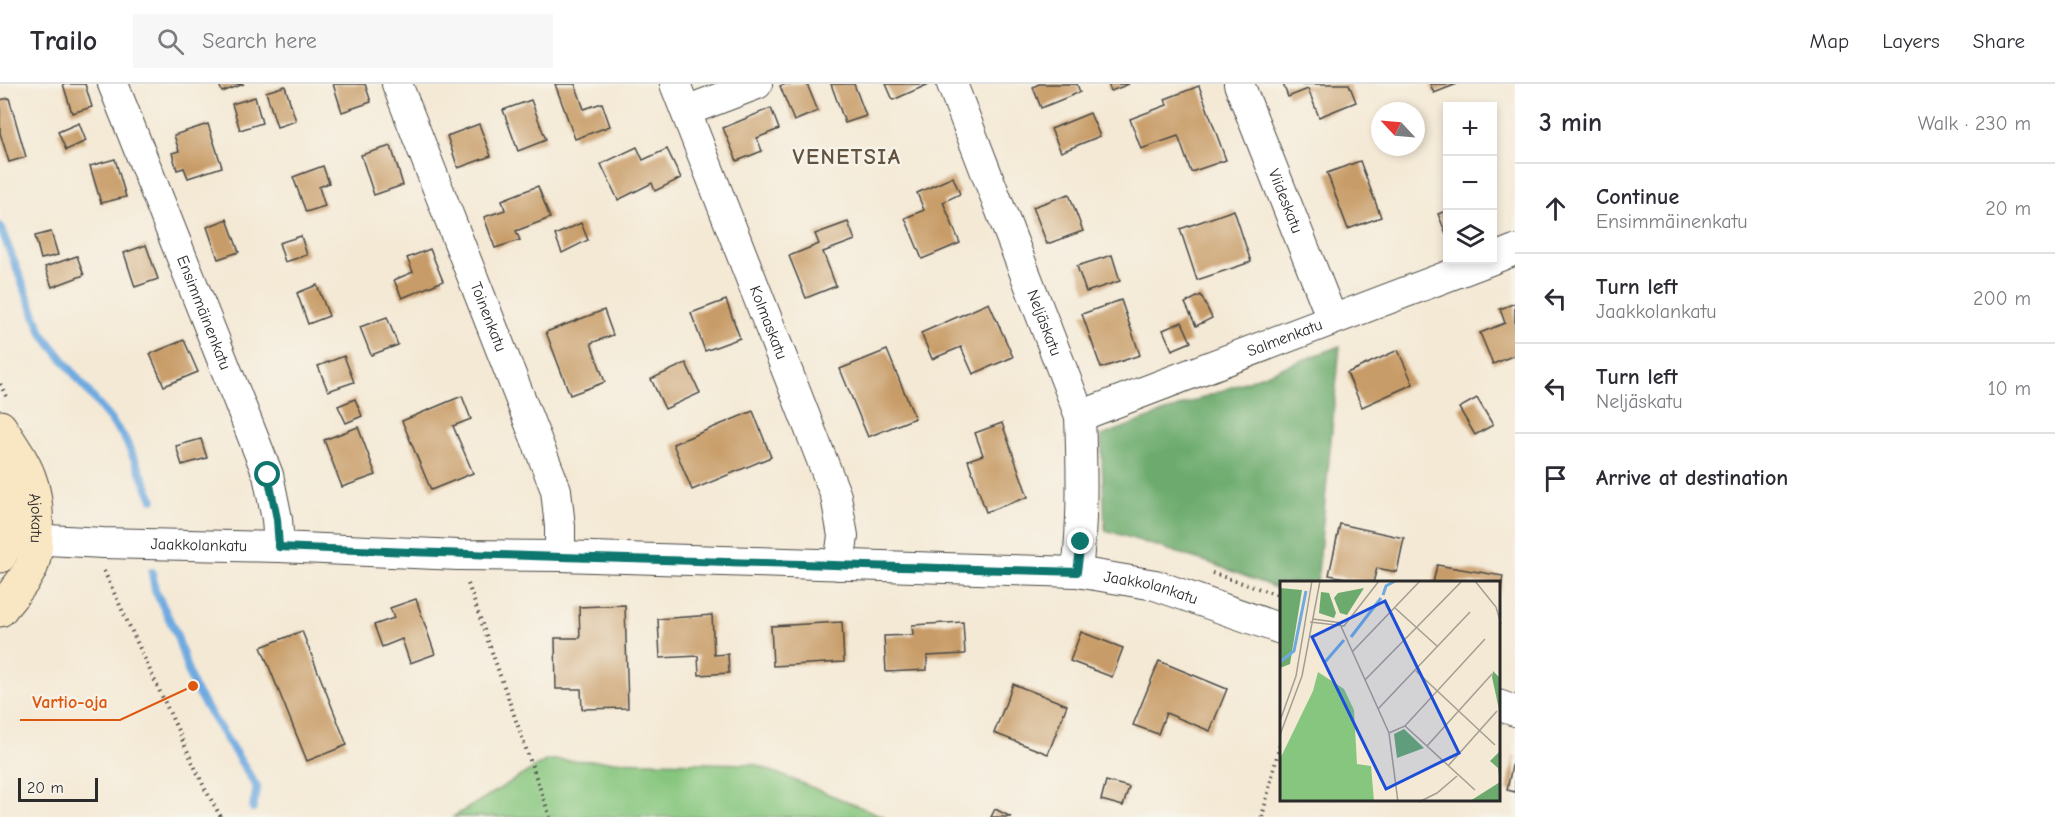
<!DOCTYPE html>
<meta charset="utf-8">
<style>
:root{--surface:#fff;--page:#f7f7f7;--text:#2b2b33;--muted:#7c7c81;--line:#e1e1e2}
body{margin:0;font-family:"Comic Neue",sans-serif;background:var(--page);color:var(--text)}
.controls{position:absolute;right:18px;top:18px;display:grid;overflow:hidden;border-radius:0px;box-shadow:0 3px 9px #0003}
.controls button{width:54px;height:54px;display:grid;place-items:center;padding:0;border:0;border-bottom:2px solid var(--line);background:var(--surface);color:var(--text);font:30px sans-serif}
.compass{position:absolute;left:1371px;top:18px;width:54px;height:54px;border-radius:50%;background:var(--surface);box-shadow:0 3px 9px #0003;rotate:296deg}
.scale{position:absolute;left:18px;bottom:15px;width:80px;box-sizing:border-box;padding-left:6px;border:3px solid #2b2b2b;border-top:0;font-size:16px;line-height:21px;white-space:nowrap;color:#2b2b2b;-webkit-text-stroke:4px #f7f3e8;paint-order:stroke}
.stop{position:absolute;width:18px;height:18px;margin:-14px;border:4px solid #0f766e;border-radius:50%;background:#fff}
.stop.end{background:#0f766e;border-color:#fff;box-shadow:0 2px 6px #0008}
.list{margin:0;padding:0;list-style:none}
h2{display:flex;justify-content:space-between;align-items:center;height:78px;margin:0;padding:0 24px;font-size:26px}
h2 small{font-size:20px;font-weight:400;color:var(--muted)}
.list li{display:grid;grid-template-columns:39px 1fr auto;gap:18px;align-items:center;box-sizing:border-box;height:90px;padding:0 24px;border-top:2px solid var(--line)}
.list b{display:block;font-size:22px;white-space:nowrap}
.list p{margin:0;font-size:20px;white-space:nowrap;color:var(--muted)}
.list em{font-size:20px;font-style:normal;color:var(--muted)}
.icon{flex:none;width:33px;height:33px;fill:none;stroke:currentColor;stroke-width:2;stroke-linecap:round;stroke-linejoin:round}
.map{position:relative;flex:none;width:1515px;height:733px;overflow:hidden}
header{display:flex;align-items:center;gap:36px;box-sizing:border-box;height:84px;padding:0 30px;background:var(--surface);border-bottom:2px solid var(--line)}
header strong{font-size:28px}
nav{display:flex;gap:33px;margin-inline-start:auto;font-size:21px}
.search{width:420px;height:54px;background:var(--page);display:flex;align-items:center;gap:15px;box-sizing:border-box;padding:0 21px;border-radius:0px;color:var(--muted);font-size:22px}
main{display:flex}
aside{flex:1;background:var(--surface)}
.map>svg:first-child{display:block}
.green{fill:#86c67e;stroke:#587854;stroke-width:1.5}
.forest{fill:#6cab6d;stroke:#4c6b4c;stroke-width:1.5}
.lines{fill:none;stroke-linecap:round;stroke-linejoin:round}
.stream{stroke:#6eaae0;stroke-width:8}
.building{fill:#c89c68}
.street-casing{stroke:#494844;stroke-width:32}
.secondary-casing{stroke:#494844;stroke-width:35}
.path{stroke:#494844;stroke-width:4;stroke-dasharray:1.5 4.5;stroke-linecap:butt}
.street{stroke:#fff;stroke-width:30}
.secondary{stroke:#f9e7c3;stroke-width:33}
.route{stroke:#0f766e;stroke-width:8}
.labels{text-anchor:middle;dominant-baseline:central;stroke-width:5;stroke-linejoin:round;paint-order:stroke}
.street-label{font-size:16px;fill:#2b2b2b;stroke:#f7f3e8}
.district-label{font-size:22px;font-weight:bold;letter-spacing:1.5px;fill:#625340;stroke:#f7f3e8}
.inset-river{fill:none;stroke:#6eaae0;stroke-width:3}
.inset-road{fill:none;stroke:#a49d91;stroke-width:1.5}
.view{fill:#1d4ed8;fill-opacity:0.15;stroke:#1d4ed8;stroke-width:3}
.inset-edge{fill:none;stroke:#2b2b2b;stroke-width:3}
.leader{fill:none;stroke:#df570e;stroke-width:2}
.callout-dot{fill:#df570e;stroke:#f7f3e8;stroke-width:2}
.callout-label{font-size:18px;text-anchor:middle;font-weight:bold;fill:#df570e;stroke:#f7f3e8;stroke-width:5;stroke-linejoin:round;paint-order:stroke}
</style>
<header>
<strong>Trailo</strong>
<div class="search"><svg class="icon" aria-label="search" viewBox="0 0 24 24"><circle cx="10" cy="10" r="6"/><path d="M15 15l6 6"/></svg>Search here</div>
<nav><a>Map</a><a>Layers</a><a>Share</a></nav>
</header>
<main>
<div class="map">
<svg width="1515" height="733" viewBox="0 0 1515 733">
<rect width="100%" height="100%" fill="#f7f3e8"/>
<filter id="ink" filterUnits="userSpaceOnUse"><feTurbulence type="fractalNoise" baseFrequency=".0167" numOctaves="2"/><feDisplacementMap in="SourceGraphic" scale="12" xChannelSelector="R" yChannelSelector="G"/><feConvolveMatrix kernelMatrix="1 2 1 2 8 2 1 2 1" color-interpolation-filters="sRGB"/></filter>
<filter id="wash" filterUnits="userSpaceOnUse"><feTurbulence type="fractalNoise" baseFrequency=".008" numOctaves="4" result="noise"/><feDisplacementMap in="SourceGraphic" scale="24" xChannelSelector="R" yChannelSelector="G"/><feGaussianBlur stdDeviation="1.35" result="paint"/><feColorMatrix in="noise" values="0 0 0 0 0 0 0 0 0 0 0 0 0 0 0 0 0 1.4 0 .05"/><feComposite in="paint" operator="in"/></filter>
<g filter="url(#wash)">
<rect width="100%" height="100%" fill="#f4e9d5"/>
<polygon class="green" points="547,676 754,680 885,733 453,733"/>
<polygon class="forest" points="1340,262 1317,499 1281,499 1281,506 1210,479 1105,446 1101,352"/>
<g class="lines">
<g class="stream">
<polyline points="0,142 42,249 124,353 153,415"/>
<polyline points="152,488 155,506 176,549 193,602 257,703 253,724"/>
</g>
</g>
<g id="blocks">
<g class="building">
<polygon points="63,0 85,0 92,23 72,29"/>
<polygon points="219,0 244,0 222,8"/>
<polygon points="333,0 365,0 371,18 342,28"/>
<polygon points="555,0 575,0 584,25 602,19 610,42 575,55"/>
<polygon points="786,0 807,0 818,27 794,37 780,2"/>
<polygon points="831,0 854,0 866,32 845,39"/>
<polygon points="886,0 929,0 893,16"/>
<polygon points="1039,0 1077,0 1080,8 1041,24 1033,3"/>
<polygon points="1108,0 1129,0 1111,7"/>
<polygon points="1283,0 1349,0 1356,18 1319,33 1308,5 1288,13"/>
<polygon points="1430,0 1457,0 1434,9"/>
<polygon points="285,2 296,37 277,43 266,8"/>
<polygon points="1199,2 1226,76 1191,88 1178,52 1141,65 1130,35 1167,21 1165,15"/>
<polygon points="255,13 262,39 240,46 232,20"/>
<polygon points="9,14 26,73 9,78 0,49 0,16"/>
<polygon points="531,16 546,56 518,67 503,26"/>
<polygon points="771,24 779,45 757,54 762,67 737,77 723,44"/>
<polygon points="1090,29 1100,52 1061,68 1051,45"/>
<polygon points="79,39 86,57 66,66 58,48"/>
<polygon points="208,40 222,83 188,94 184,84 177,86 172,69 179,67 174,51"/>
<polygon points="479,40 491,72 458,84 447,52"/>
<polygon points="391,62 403,101 374,111 361,71"/>
<polygon points="637,63 643,76 667,65 681,94 655,107 652,99 618,116 601,80"/>
<polygon points="115,75 126,113 101,119 90,82"/>
<polygon points="1360,77 1381,133 1348,145 1327,89"/>
<polygon points="323,82 329,99 319,103 325,122 306,128 293,93"/>
<polygon points="953,93 960,110 943,118 960,159 922,175 905,134 924,126 917,109"/>
<polygon points="538,102 550,134 516,147 520,156 495,164 484,133 505,126 502,116"/>
<polygon points="1069,110 1083,147 1047,160 1033,123"/>
<polygon points="1234,126 1251,178 1197,196 1180,145"/>
<polygon points="1448,126 1448,152 1447,152 1438,130"/>
<polygon points="227,135 239,168 218,175 207,143"/>
<polygon points="848,138 855,156 823,168 836,202 806,214 789,172 819,160 815,150"/>
<polygon points="581,139 588,156 562,169 555,151"/>
<polygon points="51,148 58,171 41,175 35,152"/>
<polygon points="301,152 307,171 285,178 279,159"/>
<polygon points="146,161 158,195 135,203 124,169"/>
<polygon points="430,165 443,197 402,214 394,196 413,188 407,174"/>
<polygon points="1112,171 1120,197 1086,208 1077,182"/>
<polygon points="77,172 84,191 52,203 45,183"/>
<polygon points="317,201 329,232 308,240 297,209"/>
<polygon points="1201,211 1212,234 1196,242 1185,219"/>
<polygon points="726,216 740,254 705,267 691,229"/>
<polygon points="1121,216 1140,271 1101,284 1082,230"/>
<polygon points="989,219 1013,273 973,290 961,263 932,275 921,249"/>
<polygon points="1515,219 1515,271 1493,280 1480,249 1505,239 1500,225"/>
<polygon points="604,226 613,251 591,259 605,298 570,311 546,248"/>
<polygon points="387,233 398,261 371,271 360,243"/>
<polygon points="1182,238 1191,258 1172,266 1163,246"/>
<polygon points="184,256 198,288 164,302 150,270"/>
<polygon points="887,266 915,334 868,353 840,285"/>
<polygon points="1398,266 1413,300 1362,323 1347,289"/>
<polygon points="344,272 354,298 328,307 318,282"/>
<polygon points="686,279 700,309 665,325 651,295"/>
<polygon points="462,312 471,335 453,342 473,389 431,406 402,337"/>
<polygon points="1477,314 1493,341 1475,351 1459,324"/>
<polygon points="355,315 362,332 346,339 338,322"/>
<polygon points="753,327 771,373 692,406 673,360"/>
<polygon points="1002,339 1028,413 986,428 968,376 983,371 975,349"/>
<polygon points="358,343 376,391 342,403 324,356"/>
<polygon points="201,355 207,374 182,381 176,362"/>
<polygon points="1340,440 1404,454 1397,488 1377,484 1373,499 1329,491"/>
<polygon points="1437,481 1503,492 1500,510 1498,499 1433,499"/>
<polygon points="416,515 435,570 410,579 402,555 382,563 374,541 394,534 390,524"/>
<polygon points="625,521 628,624 582,625 581,605 556,605 555,554 580,554 579,523"/>
<polygon points="712,531 714,571 728,570 729,589 699,591 698,572 660,574 658,535"/>
<polygon points="842,538 844,578 773,582 771,542"/>
<polygon points="963,538 965,570 927,572 927,586 886,588 884,552 913,551 912,541"/>
<polygon points="302,547 347,661 307,677 261,563"/>
<polygon points="1081,548 1123,564 1112,593 1070,577"/>
<polygon points="1159,577 1227,605 1210,647 1166,629 1158,650 1133,641"/>
<polygon points="1013,600 1067,621 1048,670 994,649"/>
<polygon points="1514,672 1515,672 1515,708 1507,706"/>
<polygon points="1106,697 1129,703 1123,722 1101,716"/>
<polygon points="995,725 1011,733 991,733"/>
</g>
</g>
</g>
<g filter="url(#ink)">
<use href="#blocks" fill-opacity="0" stroke="#494844" stroke-width="1.5"/>
<g class="lines">
<g class="street-casing">
<g id="street">
<path id="s1" d="M113,0L268,391L277,435L279,463"/>
<path id="s2" d="M397,0L556,406L560,443V472"/>
<path id="s3" d="M675,0L836,412L843,452L839,481"/>
<path id="s4" d="M952,0L1080,332C1082,385 1083,436 1077,488"/>
<path id="s5" d="M1239,0L1332,235"/>
<polyline points="686,27 757,0"/>
<polyline points="1492,175 1515,166"/>
<path id="s6" d="M1080,332L1490,176"/>
<path id="s7" d="M11,454L103,459L279,463L458,471L560,472L1077,488L1155,501L1281,545"/>
<polyline points="1498,621 1515,627"/>
</g>
</g>
<g class="secondary-casing">
<g id="secondary">
<path id="s8" d="M0,343C26,382 39,400 36,449C36,459 35,472 32,481C27,495 9,514 0,526"/>
<polyline points="0,363 5,380 8,453 0,472"/>
</g>
</g>
<g class="path">
<polyline points="0,300 8,316"/>
<polyline points="104,487 205,705 221,733"/>
<polyline points="1212,489 1281,512"/>
<polyline points="468,500 550,733"/>
<polyline points="1262,733 1281,656"/>
</g>
<use href="#street" class="street"/>
<use href="#secondary" class="secondary"/>
</g>
</g>
<g class="lines" filter="url(#ink)">
<path class="route" d="M268,391L277,435L279,463C545,474 811,480 1077,488L1081,458"/>
</g>
<g class="labels">
<g class="street-label">
<text stroke="none"><textPath href="#s5" startOffset="126">Viideskatu</textPath></text>
<text stroke="none"><textPath href="#s1" startOffset="246">Ensimmäinenkatu</textPath></text>
<text stroke="none"><textPath href="#s2" startOffset="250">Toinenkatu</textPath></text>
<text stroke="none"><textPath href="#s3" startOffset="256">Kolmaskatu</textPath></text>
<text stroke="none"><textPath href="#s4" startOffset="256">Neljäskatu</textPath></text>
<text stroke="none"><textPath href="#s6" startOffset="219">Salmenkatu</textPath></text>
<text stroke="none"><textPath href="#s8" startOffset="100">Ajokatu</textPath></text>
<text stroke="none"><textPath href="#s7" startOffset="188">Jaakkolankatu</textPath></text>
<text stroke="none"><textPath href="#s7" startOffset="1142">Jaakkolankatu</textPath></text>
</g>
<g class="district-label">
<text x="847" y="73">VENETSIA</text>
</g>
</g>
<g transform="translate(1280 497)">
<rect width="220" height="220" fill="#f4e9d5"/>
<path d="M38,91L64,108L74,129L77,183L91,185L94,220H0V178L33,110Z" fill="#86c67e"/>
<path d="M0,7L22,9L10,83L0,87ZM84,7L67,34L60,32L54,17L58,12ZM41,11L49,12L56,32L54,37L39,32ZM213,90L220,97V133L212,96ZM124,148L144,167L117,177L114,153ZM220,170V220H190L220,201L218,187L210,180Z" fill="#6cab6d"/>
<path class="inset-river" d="M103,14L106,5L115,0M71,56L101,17M0,81L14,70L26,10M45,81L64,59"/>
<path class="inset-road" d="M195,0L216,26L221,43M115,27L158,66M33,38L62,42M30,41L64,45L99,0M60,43L109,152L118,221M72,71L140,0M136,90L215,164M85,99L182,0M98,128L190,31M0,140L16,95L32,0M125,145L195,209M109,152L125,145L205,58M0,154L22,95L40,0M147,165L212,93M168,185L217,130M139,221L157,212L177,195"/>
<path class="view" d="M105,20L179,172L106,208L32,56Z"/>
<rect width="220" height="220" class="inset-edge"/>
</g>
<path class="leader" d="M193 602L120 636H20"/>
<circle class="callout-dot" cx="193" cy="602" r="6"/>
<g class="callout-label">
<text x="70" y="624">Vartio-oja</text>
</g>
</svg>
<div class="controls">
<button>+</button>
<button>−</button>
<button><svg class="icon" aria-label="layers" viewBox="0 0 24 24"><path d="M12 4l9 5-9 5-9-5zM3 14l9 5 9-5"/></svg></button>
</div>
<svg class="compass" viewBox="-18 -18 36 36"><path d="M0-13l5 13h-10z" fill="#e53935"/><path d="M0 13l5-13h-10z" fill="#7c7c81"/></svg>
<div class="scale">20 m</div>
<div class="stop" style="left:268px;top:391px"></div>
<div class="stop end" style="left:1081px;top:458px"></div>
</div>
<aside>
<h2>3 min<small>Walk · 230 m</small></h2>
<ul class="list">
<li><svg class="icon" aria-label="ahead" viewBox="0 0 24 24"><path d="M12 20V5M6 11l6-6 6 6"/></svg><div><b>Continue</b><p>Ensimmäinenkatu</p></div><em>20 m</em></li>
<li><svg class="icon" aria-label="left" viewBox="0 0 24 24"><path d="M17 20v-9H6M10 6l-5 5 5 5"/></svg><div><b>Turn left</b><p>Jaakkolankatu</p></div><em>200 m</em></li>
<li><svg class="icon" aria-label="left" viewBox="0 0 24 24"><path d="M17 20v-9H6M10 6l-5 5 5 5"/></svg><div><b>Turn left</b><p>Neljäskatu</p></div><em>10 m</em></li>
<li><svg class="icon" aria-label="arrive" viewBox="0 0 24 24"><path d="M6 21V4h12l-3 4 3 4H6"/></svg><div><b>Arrive at destination</b></div></li>
</ul>
</aside>
</main>
